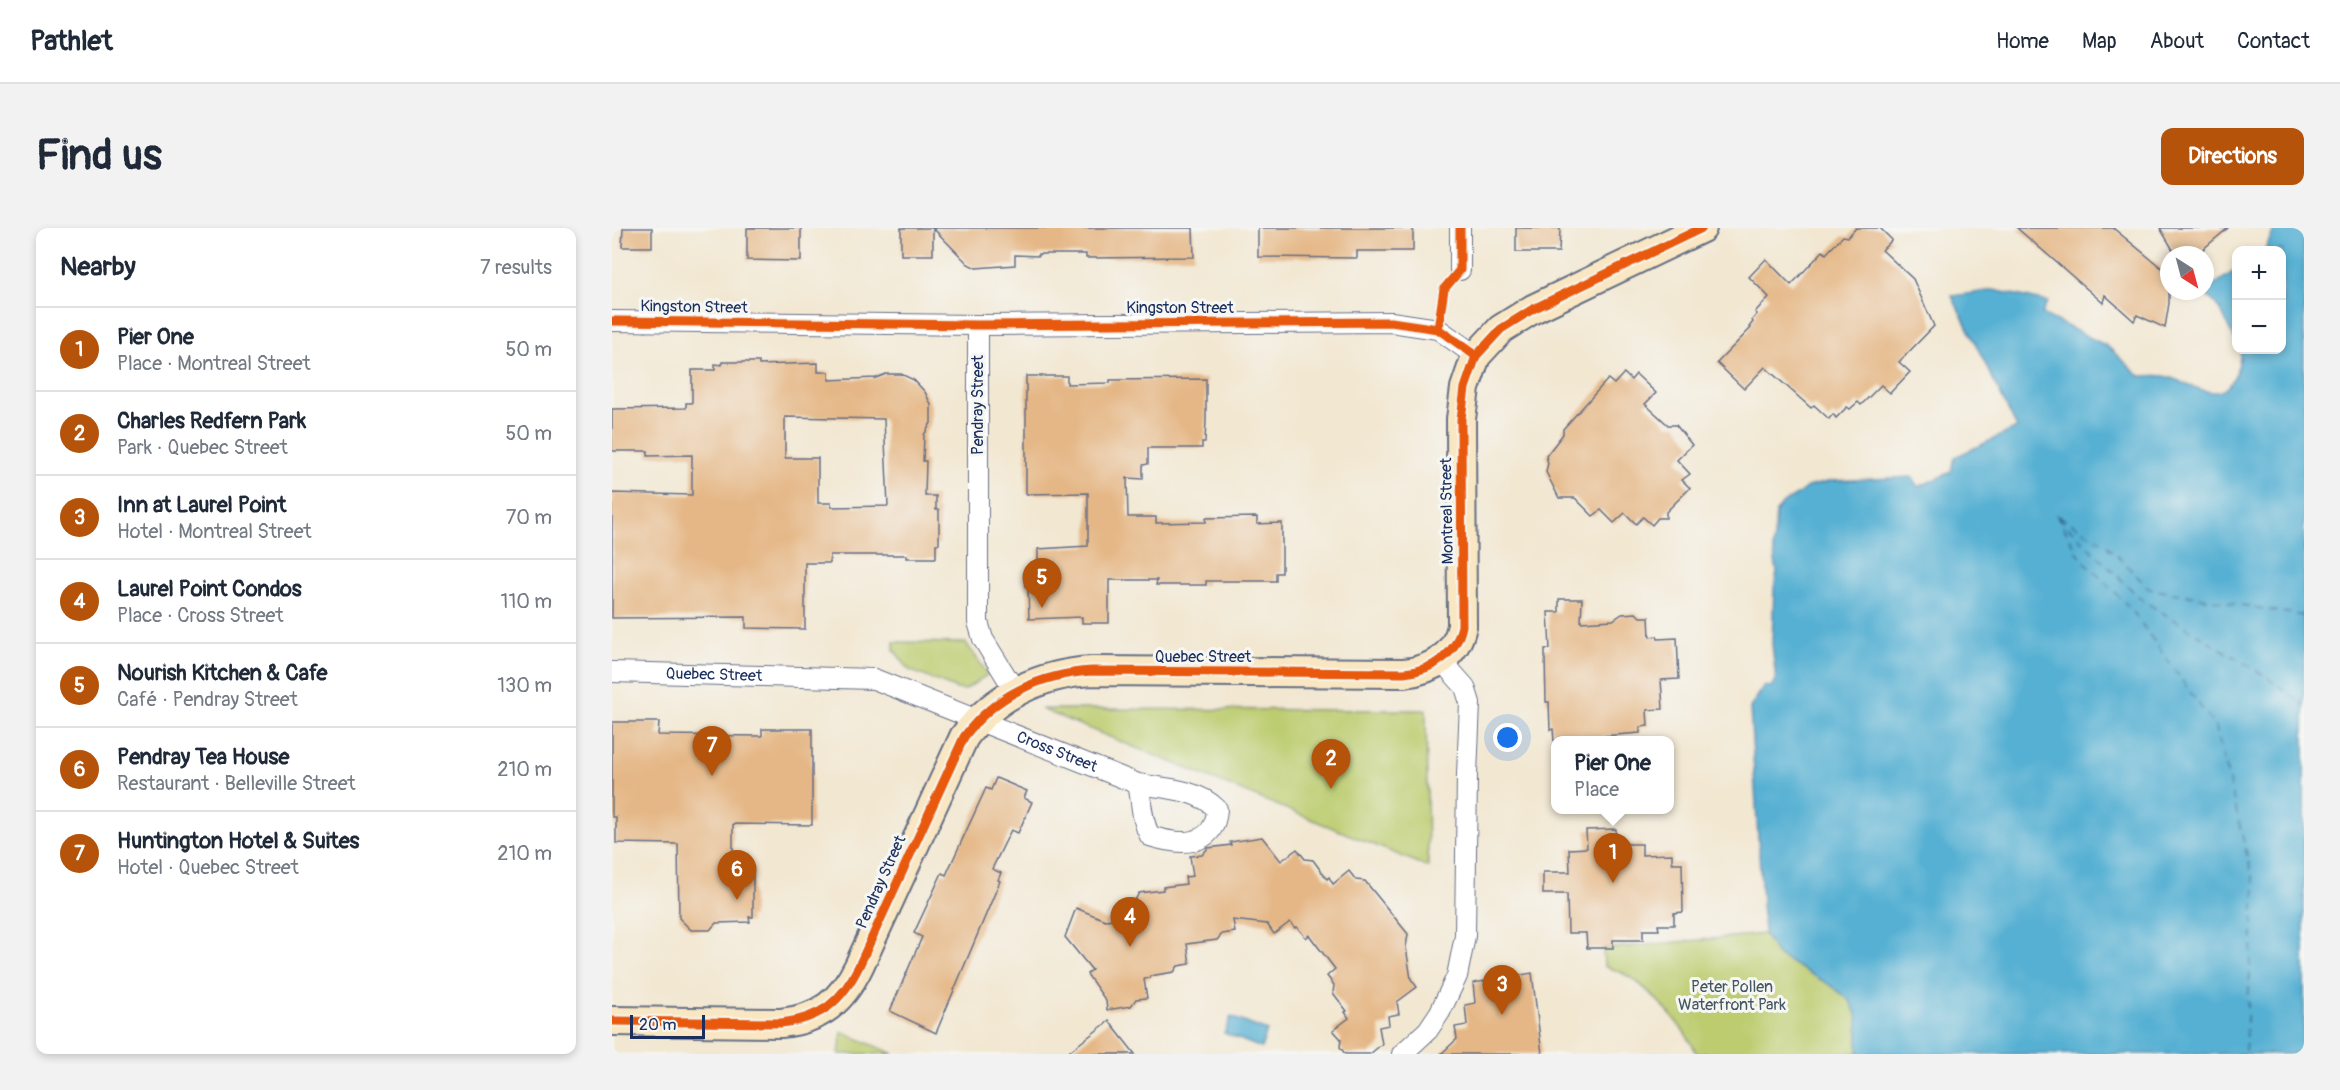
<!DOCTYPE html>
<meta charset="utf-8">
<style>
:root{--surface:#fff;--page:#f2f2f3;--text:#1f2937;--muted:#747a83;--line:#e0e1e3;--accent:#b45309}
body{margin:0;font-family:Pangolin,sans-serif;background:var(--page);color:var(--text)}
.controls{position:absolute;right:18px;top:18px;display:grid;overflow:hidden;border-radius:12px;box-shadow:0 3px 9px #0003}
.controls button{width:54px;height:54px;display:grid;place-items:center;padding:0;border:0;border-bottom:2px solid var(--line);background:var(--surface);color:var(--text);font:30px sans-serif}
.compass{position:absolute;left:1548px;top:18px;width:54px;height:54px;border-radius:50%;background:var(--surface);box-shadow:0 3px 9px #0003;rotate:144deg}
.scale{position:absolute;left:18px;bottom:15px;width:75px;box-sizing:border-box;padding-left:6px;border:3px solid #1b2f5e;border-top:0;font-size:16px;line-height:21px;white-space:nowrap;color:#1b2f5e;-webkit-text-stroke:4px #f6f6f2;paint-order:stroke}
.you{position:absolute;left:896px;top:510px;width:21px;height:21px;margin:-15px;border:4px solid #fff;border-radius:50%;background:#1a73e8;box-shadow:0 0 0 9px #1a73e833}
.badge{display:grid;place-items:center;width:39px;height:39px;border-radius:50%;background:var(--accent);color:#fff;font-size:20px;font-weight:700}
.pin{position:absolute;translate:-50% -50px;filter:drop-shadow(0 2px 3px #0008)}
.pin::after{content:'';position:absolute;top:32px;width:21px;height:18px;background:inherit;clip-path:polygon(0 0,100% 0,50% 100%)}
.popup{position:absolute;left:939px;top:508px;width:123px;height:78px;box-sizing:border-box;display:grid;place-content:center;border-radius:12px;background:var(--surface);filter:drop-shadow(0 2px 4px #0005);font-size:20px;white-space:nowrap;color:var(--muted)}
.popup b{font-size:22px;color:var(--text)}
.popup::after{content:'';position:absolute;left:50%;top:100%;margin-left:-12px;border:12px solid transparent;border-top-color:var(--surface)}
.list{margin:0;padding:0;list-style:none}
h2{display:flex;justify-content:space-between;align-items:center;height:78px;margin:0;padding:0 24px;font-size:26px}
h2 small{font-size:20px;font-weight:400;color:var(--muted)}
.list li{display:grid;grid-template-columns:39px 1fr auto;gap:18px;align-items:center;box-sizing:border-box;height:84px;padding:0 24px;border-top:2px solid var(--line)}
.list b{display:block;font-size:22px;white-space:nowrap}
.list p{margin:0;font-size:20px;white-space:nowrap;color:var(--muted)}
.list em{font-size:20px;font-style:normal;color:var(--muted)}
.map{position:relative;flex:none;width:1692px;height:826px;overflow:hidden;border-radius:12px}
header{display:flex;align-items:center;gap:36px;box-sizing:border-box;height:84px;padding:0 30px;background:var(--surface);border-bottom:2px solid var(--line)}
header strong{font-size:28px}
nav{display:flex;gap:33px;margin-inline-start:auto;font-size:21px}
.intro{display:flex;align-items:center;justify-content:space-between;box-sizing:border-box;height:144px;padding:0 36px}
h1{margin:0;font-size:42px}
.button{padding:15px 27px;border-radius:12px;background:var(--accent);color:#fff;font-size:21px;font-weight:700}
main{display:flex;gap:36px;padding:0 36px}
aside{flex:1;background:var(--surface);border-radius:12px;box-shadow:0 3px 9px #0003}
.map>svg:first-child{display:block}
.green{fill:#bccc6e;stroke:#6c7e66;stroke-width:1.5}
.water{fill:#56b0d3;stroke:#387098;stroke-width:1.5}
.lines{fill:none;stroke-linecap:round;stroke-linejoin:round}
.ferry{stroke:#2d5681;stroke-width:1.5;stroke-dasharray:8 6;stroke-linecap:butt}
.building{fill:#e5b786;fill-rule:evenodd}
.street-casing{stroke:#666f86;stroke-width:22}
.secondary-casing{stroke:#666f86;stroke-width:32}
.street{stroke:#fff;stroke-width:20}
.secondary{stroke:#f9e7c3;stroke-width:28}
.cycleway-casing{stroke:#f6f6f2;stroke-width:13}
.cycleway{stroke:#e8590c;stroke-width:9}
.labels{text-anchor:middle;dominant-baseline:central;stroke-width:6;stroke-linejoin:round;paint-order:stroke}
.street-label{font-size:16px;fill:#1b2f5e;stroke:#f6f6f2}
.park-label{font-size:16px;fill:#435662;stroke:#f6f6f2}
</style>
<header>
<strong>Pathlet</strong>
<nav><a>Home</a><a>Map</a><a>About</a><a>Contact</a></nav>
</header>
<div class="intro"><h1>Find us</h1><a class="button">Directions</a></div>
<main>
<aside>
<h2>Nearby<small>7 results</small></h2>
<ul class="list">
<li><span class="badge">1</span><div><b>Pier One</b><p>Place · Montreal Street</p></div><em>50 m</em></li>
<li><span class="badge">2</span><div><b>Charles Redfern Park</b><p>Park · Quebec Street</p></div><em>50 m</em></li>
<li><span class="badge">3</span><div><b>Inn at Laurel Point</b><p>Hotel · Montreal Street</p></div><em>70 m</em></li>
<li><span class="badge">4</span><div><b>Laurel Point Condos</b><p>Place · Cross Street</p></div><em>110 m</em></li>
<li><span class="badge">5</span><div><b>Nourish Kitchen &amp; Cafe</b><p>Café · Pendray Street</p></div><em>130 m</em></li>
<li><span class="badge">6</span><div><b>Pendray Tea House</b><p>Restaurant · Belleville Street</p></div><em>210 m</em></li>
<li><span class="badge">7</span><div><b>Huntington Hotel &amp; Suites</b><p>Hotel · Quebec Street</p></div><em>210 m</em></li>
</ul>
</aside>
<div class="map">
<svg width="1692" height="826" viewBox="0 0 1692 826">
<rect width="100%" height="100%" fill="#f6f6f2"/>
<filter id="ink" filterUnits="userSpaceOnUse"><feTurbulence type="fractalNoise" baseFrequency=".0167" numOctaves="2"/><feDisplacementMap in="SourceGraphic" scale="12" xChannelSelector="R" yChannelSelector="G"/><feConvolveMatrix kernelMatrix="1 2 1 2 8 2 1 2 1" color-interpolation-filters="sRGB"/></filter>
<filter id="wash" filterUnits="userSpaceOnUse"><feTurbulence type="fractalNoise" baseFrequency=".008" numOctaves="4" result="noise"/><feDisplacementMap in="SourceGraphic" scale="24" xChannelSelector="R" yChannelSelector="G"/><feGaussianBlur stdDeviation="1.35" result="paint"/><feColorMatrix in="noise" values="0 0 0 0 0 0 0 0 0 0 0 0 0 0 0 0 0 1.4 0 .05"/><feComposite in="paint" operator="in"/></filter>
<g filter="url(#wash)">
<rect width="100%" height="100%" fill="#f2e7d1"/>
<g class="green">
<polygon points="282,414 354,415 376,446 353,462 345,461 297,442 282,422"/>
<polygon points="429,481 814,482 816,639"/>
<path d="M1152,706L1165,727L1220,758L1238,773L1246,790V826H1085C1074,801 1038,760 1014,747C1008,743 999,741 992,738L991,721Z"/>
<polygon points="230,804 282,826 227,826"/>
</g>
<g class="water">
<path d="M1663,0H1692V826H1246V790L1238,773L1220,758L1165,727L1152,706L1138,480L1152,458L1159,459L1164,451L1160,416L1162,360L1165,345L1161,319L1164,284L1171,275L1185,267L1195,259L1219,253L1300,249L1306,259L1339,244L1343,229L1405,200L1340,68L1382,62L1436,74L1430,86L1495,118L1528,148C1536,148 1544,147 1552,148C1573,151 1608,182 1622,149C1626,140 1629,131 1628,122H1670V22H1653Z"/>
<path d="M1624,42V113C1612,95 1614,83 1595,68L1596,61Z"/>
<polygon points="619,789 655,803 649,820 612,805"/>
</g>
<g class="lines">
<g class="ferry">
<polyline points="1444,286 1469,330 1519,381 1604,500 1643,660 1633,826"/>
<polyline points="1447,288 1492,315 1538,361 1692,388"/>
<polyline points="1446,289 1530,372 1655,449 1692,477"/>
</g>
</g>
<g id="blocks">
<g class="building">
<polygon points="11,0 40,0 40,19 10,19"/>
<polygon points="135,0 189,0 189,33 135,32"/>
<polygon points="289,0 581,0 582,29 474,30 474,26 427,26 427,28 403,27 403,37 364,40 356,36 321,0 321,27 289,27"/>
<polygon points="646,0 801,0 801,23 745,23 745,30 646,29"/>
<polygon points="904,0 948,0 947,24 904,24"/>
<polygon points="1244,0 1268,0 1280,12 1270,22 1301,51 1322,98 1287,134 1298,144 1278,165 1269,157 1249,177 1246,174 1238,181 1235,179 1224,190 1221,186 1217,191 1202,177 1199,180 1153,139 1132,161 1105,135 1139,100 1137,99 1141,94 1140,92 1145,86 1143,84 1157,69 1137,49 1154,31 1179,57 1211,23 1214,26 1231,8 1236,9"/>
<polygon points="1405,0 1501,0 1557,46 1557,75 1553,100 1525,87 1522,93 1493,67 1491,75"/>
<polygon points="1548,0 1616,0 1584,27 1564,27"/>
<path d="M110,134H147V137L206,135V144H217V152L264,150L274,146H289L302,152L313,164L319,177V195L312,207L311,233H314L313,268H324V282H327V316H324V330H295V327H218V335H193V401L134,400V389L0,390V265L80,267V227L36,228V223H0V181L74,180V175H80V142H103V136L110,137ZM173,189L272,191L276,278L219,279V275H206V230H173Z"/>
<polygon points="1012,145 1019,152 1024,146 1044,165 1033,176 1056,197 1064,197 1080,217 1065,232 1078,246 1070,252 1078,260 1054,284 1054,290 1046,290 1040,297 1031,289 1024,296 1013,285 1002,295 989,282 981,288 963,270 947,270 934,244 936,235 934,228 951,206 951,201 996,151 1002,156"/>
<polygon points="414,148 455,148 455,156 498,155 498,152 594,151 594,192 593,214 590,214 590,220 536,220 536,236 531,237 531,251 515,250 516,289 544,289 544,295 594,294 594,290 645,289 645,296 670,295 670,345 664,345 664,353 594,353 594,357 544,357 545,352 497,352 497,395 470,395 470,389 417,391 416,361 413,358 413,350 420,344 420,337 426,337 426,321 476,318 476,265 414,266"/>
<polygon points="947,371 970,371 969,394 1001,392 1010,386 1024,385 1028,389 1037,389 1038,409 1045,408 1046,411 1065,410 1067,451 1049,452 1051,481 1035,482 1036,498 1028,499 1028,505 991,508 991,513 942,513 941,501 938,502 937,474 934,474 933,427 933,421 938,421 936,384 947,384"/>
<polygon points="0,494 47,494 46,507 150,508 150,501 200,501 200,597 121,596 121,637 139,637 139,644 141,644 141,689 137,689 138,694 104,695 98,702 79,702 67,690 66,616 4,615 4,589 0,589"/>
<polygon points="384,550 415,563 412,570 420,574 406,605 399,602 380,641 389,645 386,652 388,653 324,805 278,783 310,709 302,705 330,645 334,647 374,560 379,562"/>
<polygon points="1004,601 1004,616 1030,616 1030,627 1060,626 1060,635 1070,635 1071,684 1062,685 1062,697 1046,697 1047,702 1031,702 1031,712 1001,712 1001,720 975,720 974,705 956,705 955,666 931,666 931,644 958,644 957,621 975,620 974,602"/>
<polygon points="650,609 669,633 685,621 693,631 701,632 715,651 717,649 721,656 737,643 744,652 753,653 796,706 794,719 799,751 805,759 785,774 787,786 776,788 777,797 767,799 770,816 758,826 733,826 728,819 729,811 721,802 737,790 733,784 735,783 721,765 722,757 715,748 723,741 697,707 694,710 685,699 683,700 678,694 662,706 655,696 621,692 623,704 610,706 605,712 575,716 578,736 566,738 562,744 538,748 538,750 532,751 535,770 524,771 519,778 495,782 494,773 475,746 480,742 453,709 464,680 493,692 520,689 518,673 523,672 527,665 551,662 551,659 574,656 573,649 581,648 578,628 590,627 596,620 619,617 618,614"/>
<polygon points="920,745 930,826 829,826 845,811 843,799 855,797 853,777 863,775 861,755"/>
<polygon points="497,793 523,826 454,826"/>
</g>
</g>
</g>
<g filter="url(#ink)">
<use href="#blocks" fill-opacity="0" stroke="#666f86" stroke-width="1.5"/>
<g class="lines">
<g class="street-casing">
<g id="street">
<polyline points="848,0 848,42"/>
<polyline points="0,93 366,97 779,94 826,101 864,128"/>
<polyline points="366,97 366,394 371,411 403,463"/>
<path id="s1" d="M0,444L262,451L526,556C552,560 586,561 605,581C603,621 566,617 538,608C529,592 530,574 526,556"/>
<polyline points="790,826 816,802 828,784 845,748 853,708 855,547 858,475 853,459 829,432"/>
</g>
</g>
<g class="secondary-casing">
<path id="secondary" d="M0,793L169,795C209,791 230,773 247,738L352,509C383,467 429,446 480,443L792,445C821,442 844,427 850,398L849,191L853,160L864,128L889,101L921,81L1090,0"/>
</g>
<use href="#street" class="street"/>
<use href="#secondary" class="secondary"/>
<g class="cycleway-casing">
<g id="cycleway">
<polyline points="0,93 366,97 779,94 826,101 864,128"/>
<polyline points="826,101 832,61 848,42 848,0"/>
<path d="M0,793L169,795C209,791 230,773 247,738L352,509C383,467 429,446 480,443L792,445C821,442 844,427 850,398L849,191L853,160L864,128L889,101L921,81L1090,0"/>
</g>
</g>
<use href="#cycleway" class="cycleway"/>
</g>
</g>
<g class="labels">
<g class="street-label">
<text transform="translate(82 79) rotate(1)">Kingston Street</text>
<text x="568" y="80">Kingston Street</text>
<text transform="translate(366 177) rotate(-90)">Pendray Street</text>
<text transform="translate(835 283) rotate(-91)">Montreal Street</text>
<text x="591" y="429">Quebec Street</text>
<text stroke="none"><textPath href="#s1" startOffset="102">Quebec Street</textPath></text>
<text stroke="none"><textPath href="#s1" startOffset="459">Cross Street</textPath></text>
<text transform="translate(269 654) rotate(-66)">Pendray Street</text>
</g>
<g class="park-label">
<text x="1120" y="759">Peter Pollen<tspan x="1120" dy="18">Waterfront Park</tspan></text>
</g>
</g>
</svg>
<div class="controls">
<button>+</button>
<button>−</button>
</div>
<svg class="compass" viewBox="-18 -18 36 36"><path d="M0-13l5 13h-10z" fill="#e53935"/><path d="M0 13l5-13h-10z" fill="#747a83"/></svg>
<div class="scale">20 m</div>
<div class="you"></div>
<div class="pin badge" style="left:1001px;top:655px">1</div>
<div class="popup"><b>Pier One</b>Place</div>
<div class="pin badge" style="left:719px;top:561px">2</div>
<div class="pin badge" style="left:890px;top:787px">3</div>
<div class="pin badge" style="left:518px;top:719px">4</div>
<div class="pin badge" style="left:430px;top:380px">5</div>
<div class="pin badge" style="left:125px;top:672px">6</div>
<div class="pin badge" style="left:100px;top:548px">7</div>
</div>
</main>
